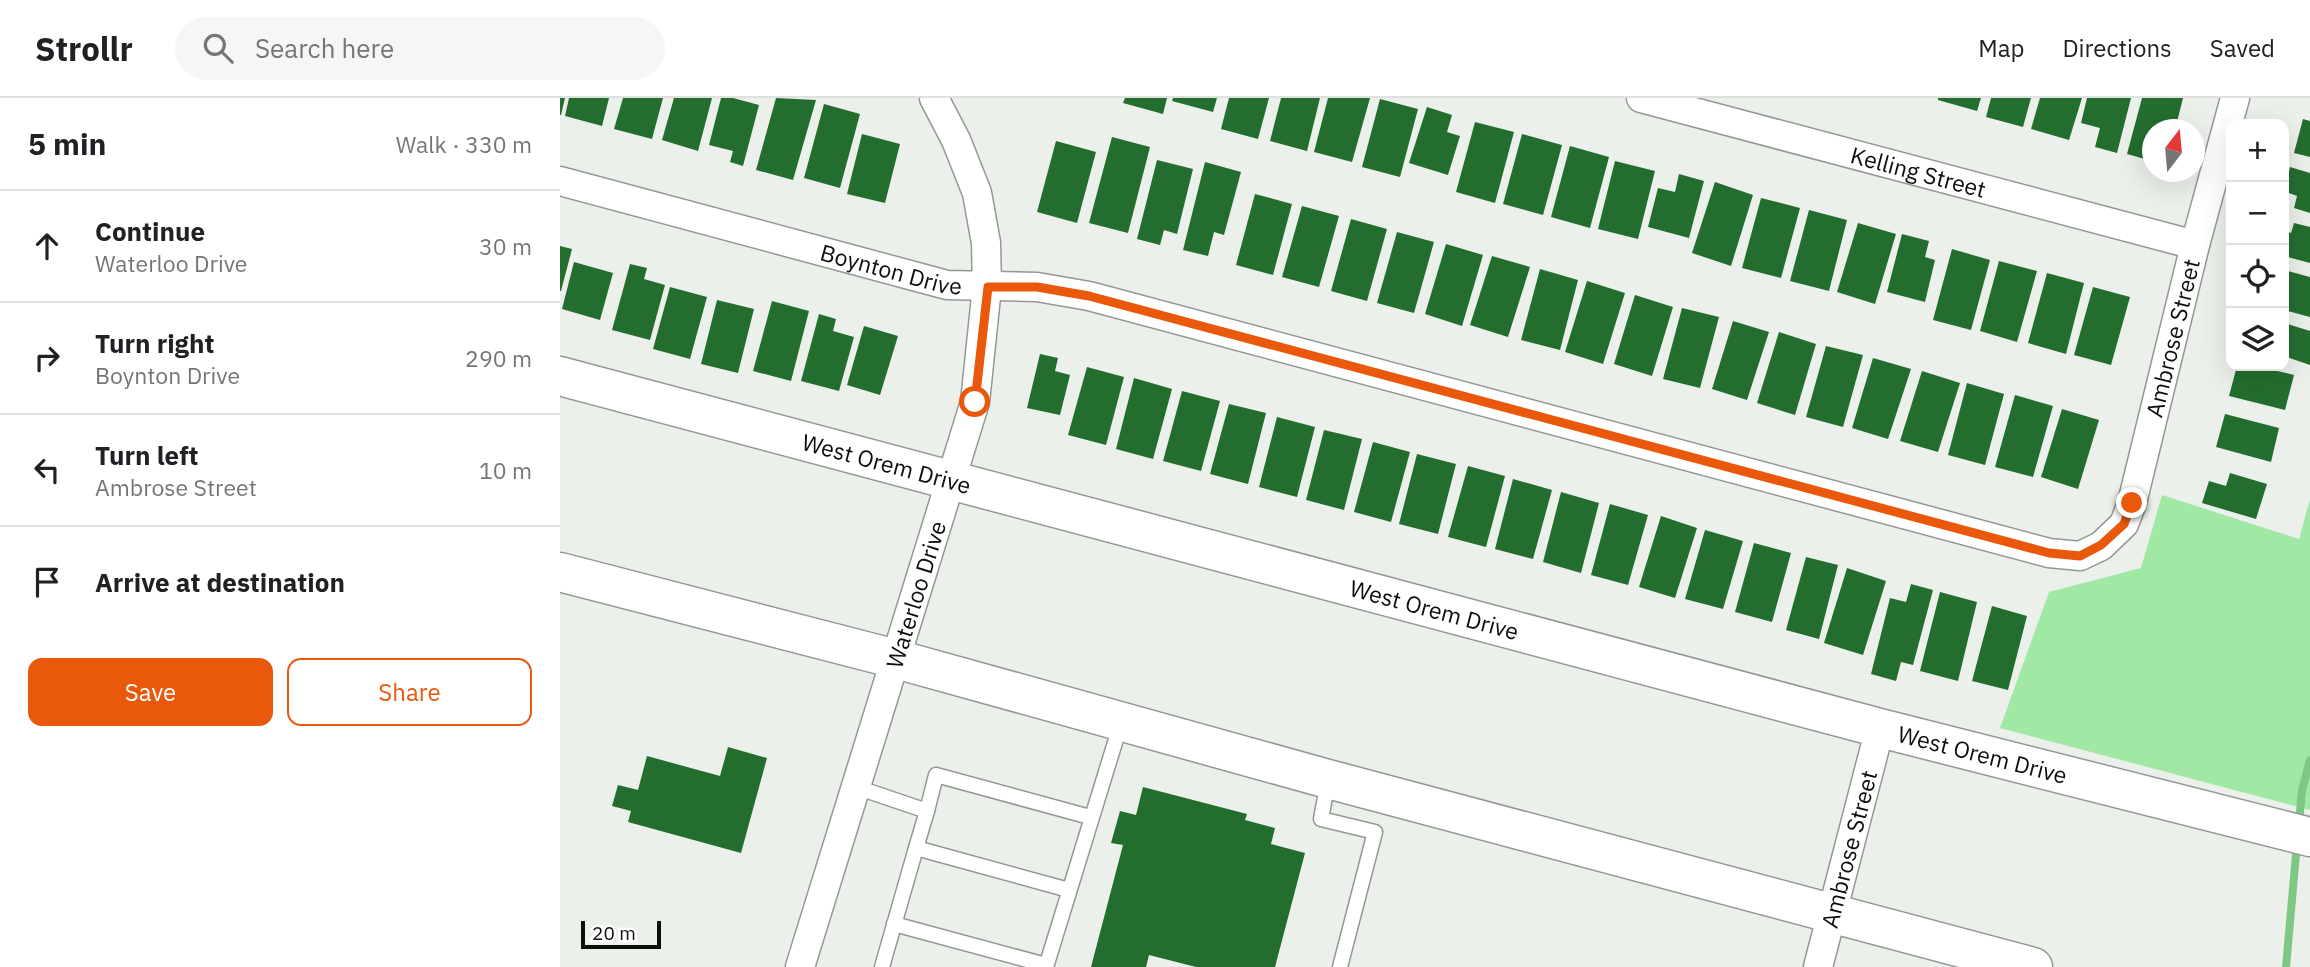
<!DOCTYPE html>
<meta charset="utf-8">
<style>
:root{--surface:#fff;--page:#f6f6f6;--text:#202124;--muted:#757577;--line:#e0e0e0;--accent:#ea580c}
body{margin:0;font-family:"IBM Plex Sans",sans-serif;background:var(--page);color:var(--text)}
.controls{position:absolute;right:21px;top:21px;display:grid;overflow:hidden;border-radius:14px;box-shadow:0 7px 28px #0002}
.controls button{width:63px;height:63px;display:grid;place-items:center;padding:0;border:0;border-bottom:2px solid var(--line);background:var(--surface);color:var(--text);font:35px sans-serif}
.compass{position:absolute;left:1582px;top:21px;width:63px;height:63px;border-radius:50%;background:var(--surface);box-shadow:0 7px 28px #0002;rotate:16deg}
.scale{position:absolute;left:21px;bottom:18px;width:80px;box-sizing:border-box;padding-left:7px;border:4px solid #0c0e0c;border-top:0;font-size:19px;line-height:24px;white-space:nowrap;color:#0c0e0c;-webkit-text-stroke:5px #fff;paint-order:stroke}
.stop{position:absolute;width:21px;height:21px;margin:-16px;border:5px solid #ea580c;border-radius:50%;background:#fff}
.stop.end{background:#ea580c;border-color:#fff;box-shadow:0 2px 7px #0008}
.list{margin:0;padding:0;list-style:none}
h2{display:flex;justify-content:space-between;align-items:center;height:91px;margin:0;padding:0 28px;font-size:30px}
h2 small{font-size:23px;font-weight:400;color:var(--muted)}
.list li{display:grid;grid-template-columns:46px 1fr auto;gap:21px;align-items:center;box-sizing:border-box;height:112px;padding:0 28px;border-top:2px solid var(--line)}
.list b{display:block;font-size:26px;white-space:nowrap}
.list p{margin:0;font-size:23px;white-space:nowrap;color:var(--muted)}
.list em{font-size:23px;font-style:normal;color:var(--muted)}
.actions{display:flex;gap:14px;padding:21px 28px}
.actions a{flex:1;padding:16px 0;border:2px solid var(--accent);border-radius:14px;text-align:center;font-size:24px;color:var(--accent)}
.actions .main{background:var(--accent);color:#fff}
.icon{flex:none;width:38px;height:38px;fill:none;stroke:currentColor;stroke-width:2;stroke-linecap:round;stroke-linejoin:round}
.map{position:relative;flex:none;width:1750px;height:869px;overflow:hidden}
header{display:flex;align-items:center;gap:42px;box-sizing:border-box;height:98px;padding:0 35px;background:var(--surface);border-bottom:2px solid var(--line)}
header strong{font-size:33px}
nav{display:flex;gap:38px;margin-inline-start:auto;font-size:24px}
.search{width:490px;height:63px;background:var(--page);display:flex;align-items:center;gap:18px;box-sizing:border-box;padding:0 24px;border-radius:38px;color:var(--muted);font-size:26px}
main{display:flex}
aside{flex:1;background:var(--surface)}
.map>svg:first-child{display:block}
.green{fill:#a1e8a5}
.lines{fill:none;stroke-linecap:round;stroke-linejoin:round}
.stream{stroke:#7ec883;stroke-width:8}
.building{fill:#236e2e}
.service-casing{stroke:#949894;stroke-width:17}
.minor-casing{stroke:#949894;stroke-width:31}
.secondary-casing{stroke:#949894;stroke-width:41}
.service{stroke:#fff;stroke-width:14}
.minor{stroke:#fff;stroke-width:28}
.secondary{stroke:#fff;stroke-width:38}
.route{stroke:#ea580c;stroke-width:9}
.labels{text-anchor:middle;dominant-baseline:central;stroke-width:6;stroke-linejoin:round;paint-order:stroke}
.street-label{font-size:23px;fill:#0c0e0c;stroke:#fff}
</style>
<header>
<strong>Strollr</strong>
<div class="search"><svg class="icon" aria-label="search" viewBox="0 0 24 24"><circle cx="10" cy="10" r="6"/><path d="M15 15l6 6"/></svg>Search here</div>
<nav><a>Map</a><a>Directions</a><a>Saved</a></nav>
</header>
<main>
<aside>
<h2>5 min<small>Walk · 330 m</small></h2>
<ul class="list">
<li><svg class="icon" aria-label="ahead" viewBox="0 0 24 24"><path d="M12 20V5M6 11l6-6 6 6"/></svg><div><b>Continue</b><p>Waterloo Drive</p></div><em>30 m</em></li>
<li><svg class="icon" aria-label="right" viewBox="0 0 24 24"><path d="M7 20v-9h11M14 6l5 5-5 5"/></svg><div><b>Turn right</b><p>Boynton Drive</p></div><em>290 m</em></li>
<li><svg class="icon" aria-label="left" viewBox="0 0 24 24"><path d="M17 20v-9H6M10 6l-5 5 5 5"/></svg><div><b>Turn left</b><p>Ambrose Street</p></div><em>10 m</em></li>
<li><svg class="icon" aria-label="arrive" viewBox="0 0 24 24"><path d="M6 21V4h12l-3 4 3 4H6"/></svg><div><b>Arrive at destination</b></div></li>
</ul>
<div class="actions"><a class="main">Save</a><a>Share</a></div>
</aside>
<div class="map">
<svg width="1750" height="869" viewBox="0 0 1750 869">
<rect width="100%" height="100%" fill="#ebf0eb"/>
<polygon class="green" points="1602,397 1739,441 1750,401 1750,712 1440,630 1489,494 1581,470"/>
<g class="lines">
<g class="stream">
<polyline points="1739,725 1742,692 1750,662"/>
<polyline points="1726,869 1737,745"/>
</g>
</g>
<g class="building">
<polygon points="0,0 5,0 1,17 0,17"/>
<polygon points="9,0 49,0 42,28 5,18"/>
<polygon points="63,0 103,0 92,41 54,31"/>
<polygon points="114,0 152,0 138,53 102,42"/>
<polygon points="161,0 173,0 199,7 183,68 170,64 173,53 149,47"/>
<polygon points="216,0 256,2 233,82 196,72"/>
<polygon points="565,0 607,0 603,16 563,5"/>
<polygon points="613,0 657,0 653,14 612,3"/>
<polygon points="669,0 709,0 698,41 661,31"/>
<polygon points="721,0 760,0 747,53 710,43"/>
<polygon points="768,0 810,0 792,64 754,54"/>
<polygon points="1378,0 1421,0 1417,13 1378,2"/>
<polygon points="1431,0 1471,0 1463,29 1426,19"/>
<polygon points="1480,0 1522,0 1509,42 1471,31"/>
<polygon points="1527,0 1571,0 1557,55 1535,49 1540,30 1521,25"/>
<polygon points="1582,0 1623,0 1615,32 1592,32 1592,63 1567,56"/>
<polygon points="820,1 858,11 840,79 802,69"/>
<polygon points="264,6 300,16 280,90 244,80"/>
<polygon points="867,9 892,17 887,34 900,38 888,77 849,65"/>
<polygon points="1743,21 1750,23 1750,59 1734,55"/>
<polygon points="915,24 954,34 935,105 896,94"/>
<polygon points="302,36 340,46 325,105 287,96"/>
<polygon points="962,36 1002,47 983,117 943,106"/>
<polygon points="552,39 590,49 568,135 529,125"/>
<polygon points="496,43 536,54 517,125 477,114"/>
<polygon points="1010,48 1049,59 1030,130 991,119"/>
<polygon points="597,62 633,71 617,136 604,132 600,147 577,141"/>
<polygon points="1055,63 1095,73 1078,141 1038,131"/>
<polygon points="645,64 681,74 664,137 654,134 648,158 623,152"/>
<polygon points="1730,69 1750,75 1750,115 1734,110 1737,98 1724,93"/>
<polygon points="1119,76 1144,83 1129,140 1088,129 1098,90 1115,94"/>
<polygon points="1155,84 1193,97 1171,168 1132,155"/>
<polygon points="695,96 732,106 713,177 676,167"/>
<polygon points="1201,100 1240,110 1221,180 1182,170"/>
<polygon points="742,108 779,118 759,189 722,179"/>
<polygon points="1249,112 1287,122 1269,193 1230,183"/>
<polygon points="791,121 827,131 807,203 771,193"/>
<polygon points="1298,125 1336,136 1315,206 1277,194"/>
<polygon points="1734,125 1750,129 1750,165 1724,158 1724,133 1731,135"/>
<polygon points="837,134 874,144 854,215 817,205"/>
<polygon points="1342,136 1369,143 1365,159 1375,162 1365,204 1327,194"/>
<polygon points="886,146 923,157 902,228 865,216"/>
<polygon points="0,148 12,151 1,193 0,193"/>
<polygon points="1392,151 1430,162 1411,232 1373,222"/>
<polygon points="932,158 970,169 948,239 910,227"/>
<polygon points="1439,163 1477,173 1457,244 1420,233"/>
<polygon points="14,164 53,175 40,222 2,211"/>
<polygon points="70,166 87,170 84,181 105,187 90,242 52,232"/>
<polygon points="980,171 1018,182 1000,252 961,242"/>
<polygon points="1724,172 1750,179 1750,219 1724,212"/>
<polygon points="1487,175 1524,185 1506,256 1468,245"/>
<polygon points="1027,183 1065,195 1043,266 1005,254"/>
<polygon points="110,189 147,199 130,261 93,251"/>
<polygon points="1533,189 1570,199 1551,267 1514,257"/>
<polygon points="1075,197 1113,209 1092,278 1054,266"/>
<polygon points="157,202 194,211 178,275 141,266"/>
<polygon points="212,203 249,213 231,283 193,273"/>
<polygon points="1122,210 1159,219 1140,290 1103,281"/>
<polygon points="259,216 276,221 273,233 294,239 279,293 241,283"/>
<polygon points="1173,223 1209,234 1187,302 1152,291"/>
<polygon points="1724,225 1750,233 1750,267 1724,258"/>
<polygon points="304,228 338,238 320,297 287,287"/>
<polygon points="1219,234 1256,246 1235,317 1197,305"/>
<polygon points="1266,248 1303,257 1283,329 1246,319"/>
<polygon points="480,256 498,260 495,273 510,277 500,317 467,310"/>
<polygon points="1313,260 1351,271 1328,341 1292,330"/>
<polygon points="1677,268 1697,268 1734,277 1725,312 1669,298"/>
<polygon points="527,269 564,279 546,347 508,337"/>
<polygon points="1362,273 1400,285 1378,354 1340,343"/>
<polygon points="574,280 612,291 593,361 556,351"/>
<polygon points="1407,285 1444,296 1425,367 1388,357"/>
<polygon points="622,293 660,303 641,373 603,363"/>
<polygon points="1455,297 1493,308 1473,379 1435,369"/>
<polygon points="669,306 706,315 688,386 650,376"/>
<polygon points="1502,311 1539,322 1518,391 1481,379"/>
<polygon points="1665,316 1719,330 1711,364 1656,349"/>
<polygon points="717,319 755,329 737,399 699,389"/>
<polygon points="764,332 802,341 784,412 746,402"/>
<polygon points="813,344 850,354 831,424 794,414"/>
<polygon points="857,356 896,366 878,436 839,426"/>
<polygon points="908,368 945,378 926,449 888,439"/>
<polygon points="1670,375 1707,386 1696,421 1642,405 1649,383 1666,388"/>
<polygon points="953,381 992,392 973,461 935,451"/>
<polygon points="1001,394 1039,405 1021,475 983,464"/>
<polygon points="1050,406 1088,417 1068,487 1031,477"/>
<polygon points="1101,418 1137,430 1115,500 1079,489"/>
<polygon points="1145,432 1183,443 1163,511 1125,501"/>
<polygon points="1194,445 1231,455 1212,524 1175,514"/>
<polygon points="1246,459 1278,467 1259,541 1226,532"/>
<polygon points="1287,470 1326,483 1303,557 1264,545"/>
<polygon points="1351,486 1373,492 1353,567 1341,564 1336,583 1311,576 1330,500 1346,504"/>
<polygon points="1380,494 1417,504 1398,583 1360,573"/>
<polygon points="1432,508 1467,518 1448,592 1412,583"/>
<polygon points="168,649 207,660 181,755 68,724 71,713 52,708 58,687 78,692 87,658 160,678"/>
<polygon points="583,689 687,716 685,722 715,730 711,746 745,755 715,869 636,869 589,857 586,869 531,869 563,747 551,745 560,713 576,717"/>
</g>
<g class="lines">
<g class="service-casing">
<g id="service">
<polyline points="768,683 761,721 815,734 780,869"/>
<polyline points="296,689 367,713 376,677 530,719"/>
<polyline points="367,713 356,750 509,792"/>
<polyline points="334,826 486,867"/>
<polyline points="322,869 356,750"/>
<polyline points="486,869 561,625"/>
</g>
</g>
<g class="minor-casing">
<g id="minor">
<path id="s1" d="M1081,0L1635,147"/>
<path id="s2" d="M0,83L387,187L477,189L529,198L1489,455L1520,458L1541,448L1564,426L1572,405L1635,147L1675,0"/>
<path id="s3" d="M240,869L415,304L427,189L426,145L417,95L396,42L374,0"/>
<path id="s4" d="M1258,869L1320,630"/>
</g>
</g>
<g class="secondary-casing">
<g id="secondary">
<path id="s5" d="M0,278L1320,630L1750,739"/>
<polyline points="0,474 336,561 768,681 1473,869"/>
</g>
</g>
<use href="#service" class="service"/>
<use href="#minor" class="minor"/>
<use href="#secondary" class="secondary"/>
</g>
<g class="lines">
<polyline class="route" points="415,304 428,189 477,189 529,198 1489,455 1520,458 1541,447 1564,426 1572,405"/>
</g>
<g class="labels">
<g class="street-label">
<text stroke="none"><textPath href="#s1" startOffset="287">Kelling Street</textPath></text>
<text stroke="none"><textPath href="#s2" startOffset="343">Boynton Drive</textPath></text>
<text stroke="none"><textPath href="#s2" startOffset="1816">Ambrose Street</textPath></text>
<text stroke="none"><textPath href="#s5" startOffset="338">West Orem Drive</textPath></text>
<text stroke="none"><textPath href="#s3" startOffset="390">Waterloo Drive</textPath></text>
<text stroke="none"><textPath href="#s5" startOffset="905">West Orem Drive</textPath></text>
<text stroke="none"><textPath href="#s5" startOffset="1472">West Orem Drive</textPath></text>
<text stroke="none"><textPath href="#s4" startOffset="122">Ambrose Street</textPath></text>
</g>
</g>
</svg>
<div class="controls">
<button>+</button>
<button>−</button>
<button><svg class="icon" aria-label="locate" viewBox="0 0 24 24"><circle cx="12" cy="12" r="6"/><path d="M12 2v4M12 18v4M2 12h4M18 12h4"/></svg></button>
<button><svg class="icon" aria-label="layers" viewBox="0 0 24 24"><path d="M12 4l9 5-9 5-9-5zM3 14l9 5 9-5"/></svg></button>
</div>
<svg class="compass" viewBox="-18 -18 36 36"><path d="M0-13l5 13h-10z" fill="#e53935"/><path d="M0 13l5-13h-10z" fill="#757577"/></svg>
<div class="scale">20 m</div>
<div class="stop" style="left:415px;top:304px"></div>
<div class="stop end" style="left:1572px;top:405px"></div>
</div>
</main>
